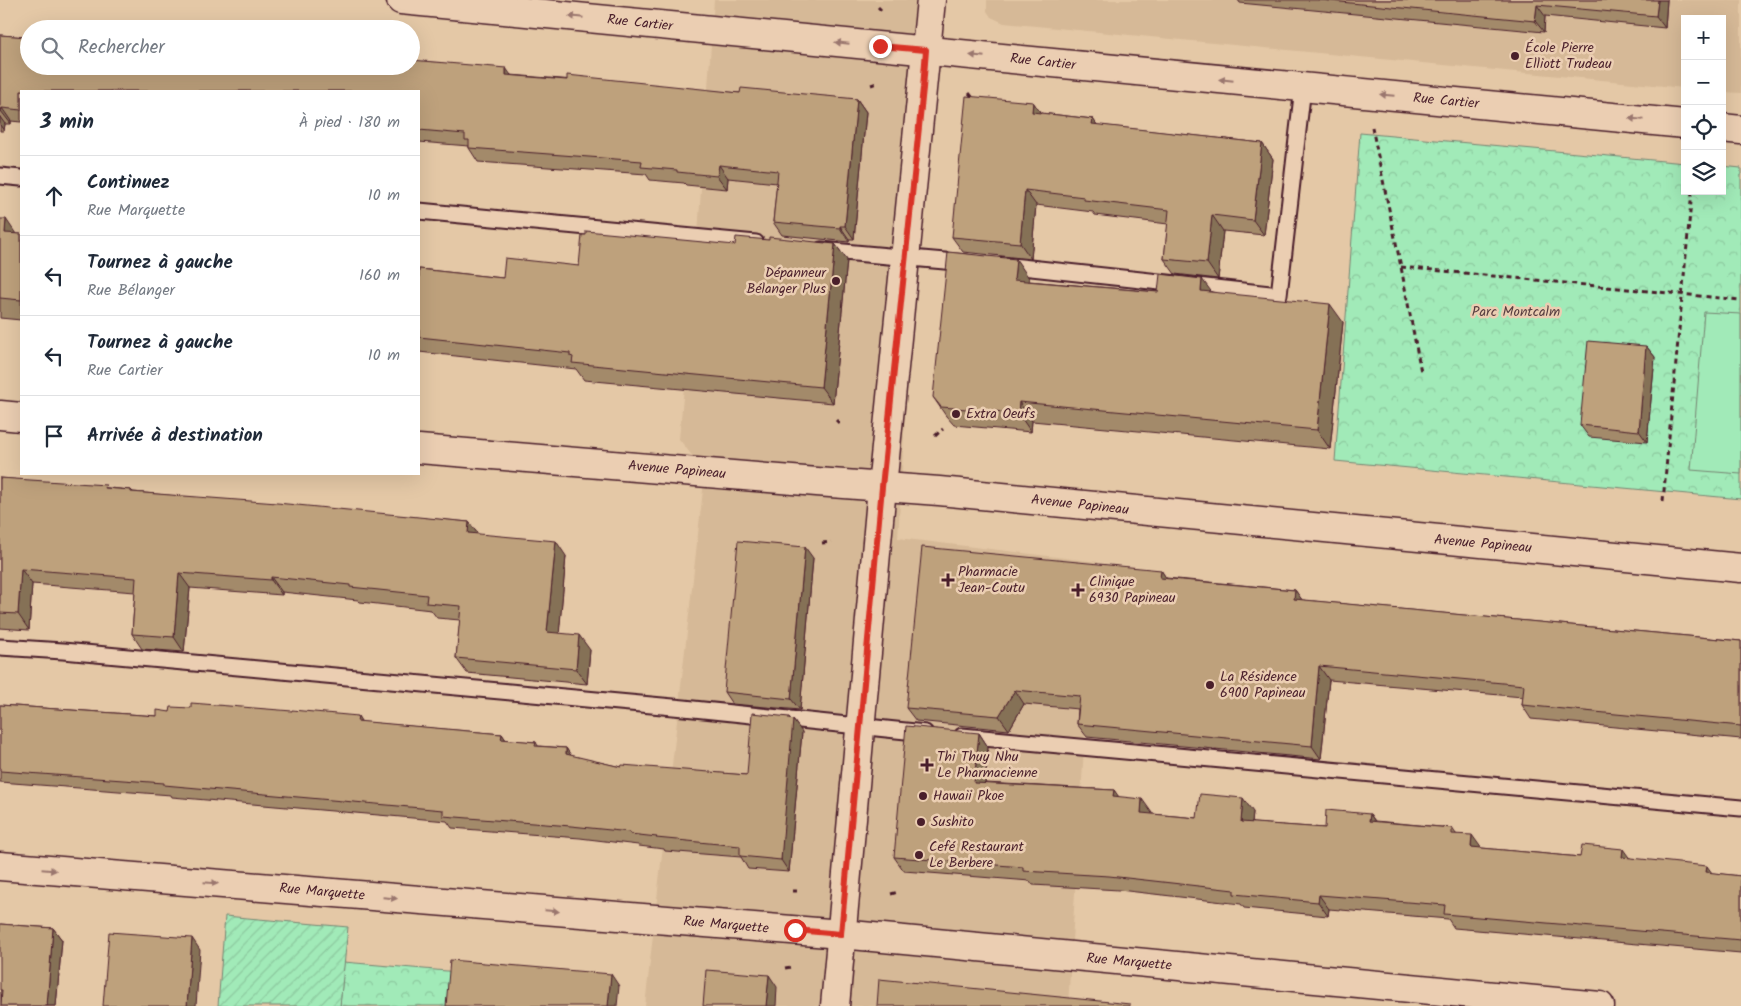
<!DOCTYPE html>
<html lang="fr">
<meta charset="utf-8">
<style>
:root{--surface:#fff;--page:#f6f6f7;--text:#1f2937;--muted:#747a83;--line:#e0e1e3}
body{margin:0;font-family:Kalam,sans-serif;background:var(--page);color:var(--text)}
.controls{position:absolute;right:15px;top:15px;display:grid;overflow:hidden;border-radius:0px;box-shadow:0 5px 20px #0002}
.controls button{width:45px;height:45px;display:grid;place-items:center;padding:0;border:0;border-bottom:1px solid var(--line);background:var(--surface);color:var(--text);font:25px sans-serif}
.stop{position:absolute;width:15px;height:15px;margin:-11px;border:4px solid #d93025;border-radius:50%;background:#fff}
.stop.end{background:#d93025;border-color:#fff;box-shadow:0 1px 5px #0008}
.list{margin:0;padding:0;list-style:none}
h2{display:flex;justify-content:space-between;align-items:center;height:65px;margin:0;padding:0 20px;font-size:21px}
h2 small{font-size:16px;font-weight:400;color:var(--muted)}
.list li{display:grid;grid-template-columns:32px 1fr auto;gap:15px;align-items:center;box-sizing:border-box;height:80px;padding:0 20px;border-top:1px solid var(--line)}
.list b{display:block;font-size:19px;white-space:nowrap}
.list p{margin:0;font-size:16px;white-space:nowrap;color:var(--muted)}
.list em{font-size:16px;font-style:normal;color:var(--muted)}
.icon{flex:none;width:28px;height:28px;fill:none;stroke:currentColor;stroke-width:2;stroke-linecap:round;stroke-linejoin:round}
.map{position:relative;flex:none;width:1741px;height:1006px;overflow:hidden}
.search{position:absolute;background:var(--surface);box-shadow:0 5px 20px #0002;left:20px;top:20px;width:400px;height:55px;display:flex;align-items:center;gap:12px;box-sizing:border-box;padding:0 18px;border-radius:28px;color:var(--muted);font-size:19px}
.panel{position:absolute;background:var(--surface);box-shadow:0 5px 20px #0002;left:20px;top:90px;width:400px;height:385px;border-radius:0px}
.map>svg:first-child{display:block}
.built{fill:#d6b997}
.forest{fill:url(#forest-crowns);stroke:#768472}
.garden{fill:url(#garden-furrows);stroke:#768472}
.pitch{fill:#a1eab8;stroke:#768472}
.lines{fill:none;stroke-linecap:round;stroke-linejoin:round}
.lane-casing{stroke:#4a1f2b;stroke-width:19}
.street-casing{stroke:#4a1f2b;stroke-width:31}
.secondary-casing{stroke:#4a1f2b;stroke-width:31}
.path{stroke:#4a1f2b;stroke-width:3;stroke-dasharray:5 4;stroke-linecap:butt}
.lane{stroke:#ebceb2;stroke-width:15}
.street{stroke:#ebceb2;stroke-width:28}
.secondary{stroke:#ebceb2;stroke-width:28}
.wall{fill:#a38a6a;stroke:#4a1f2b}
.shaded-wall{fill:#857156;stroke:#4a1f2b}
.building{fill:#bea17b;stroke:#4a1f2b}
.oneway{fill:#9a766e}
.route{stroke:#d93025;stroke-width:6}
.poi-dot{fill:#4a1f2b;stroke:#ebceb2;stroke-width:2}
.labels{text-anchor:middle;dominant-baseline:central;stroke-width:5;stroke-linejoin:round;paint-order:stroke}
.street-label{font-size:14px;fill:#4a1f2b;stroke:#ebceb2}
.poi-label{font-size:14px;fill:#4a1f2b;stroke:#ebceb2;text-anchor:start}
.park-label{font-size:14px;fill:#573d40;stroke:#ebceb2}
</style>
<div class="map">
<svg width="1741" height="1006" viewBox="0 0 1741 1006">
<defs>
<pattern id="forest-crowns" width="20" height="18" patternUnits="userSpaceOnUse" patternTransform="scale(1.25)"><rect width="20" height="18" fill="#a1eab8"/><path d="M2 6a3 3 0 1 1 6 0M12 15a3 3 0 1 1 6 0" fill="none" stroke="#8cc89e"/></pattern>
<pattern id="garden-furrows" width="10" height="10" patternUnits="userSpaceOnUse" patternTransform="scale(1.25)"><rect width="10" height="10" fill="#a1eab8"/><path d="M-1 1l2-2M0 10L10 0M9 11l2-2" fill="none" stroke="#8cc89e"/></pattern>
</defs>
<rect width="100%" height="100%" fill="#e4c8a6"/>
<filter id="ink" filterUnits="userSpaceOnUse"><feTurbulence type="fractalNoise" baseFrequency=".02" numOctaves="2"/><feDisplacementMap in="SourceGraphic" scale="10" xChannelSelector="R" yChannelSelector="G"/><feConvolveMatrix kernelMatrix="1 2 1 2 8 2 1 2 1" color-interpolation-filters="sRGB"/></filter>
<g filter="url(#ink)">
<g class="built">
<polygon points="714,0 931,0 926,50 898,538 1098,562 1084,747 1068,1006 645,1006 705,472 679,439 696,263"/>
<polygon points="987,0 1741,0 1741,93 1722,92 1722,19 1685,19 1685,88 1004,23 991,17 987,11"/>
</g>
<g class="forest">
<polygon points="1360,133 1685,163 1685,191 1722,191 1722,166 1741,168 1741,499 1335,461"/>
<polygon points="344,962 458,972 455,1006 340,1006"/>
</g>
<polygon class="garden" points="225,916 348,927 340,1006 218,1006"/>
<polygon class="pitch" points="1704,312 1741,314 1741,474 1691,470"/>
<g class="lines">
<g class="lane-casing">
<g id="lane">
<polyline points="0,176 21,178"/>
<polyline points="419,211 756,243"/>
<polyline points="821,250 967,263"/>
<polyline points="1003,265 1279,295 1303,87"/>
<polyline points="0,647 63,651 684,708 925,733"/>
<polyline points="962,736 1741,808"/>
</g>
</g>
<g class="street-casing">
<g id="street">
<polyline points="401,0 1685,124"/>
<polyline points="1722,128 1741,130"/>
<polyline points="0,866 841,934 1600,1006"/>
</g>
</g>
<g class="secondary-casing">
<g id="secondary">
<polyline points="0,415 21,417"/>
<polyline points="419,449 817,482 939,491 1741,568"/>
<polyline points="835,1006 882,487 931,0"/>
</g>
</g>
<g class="path">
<polyline points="878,7 882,11"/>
<polyline points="871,85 877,83"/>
<polyline points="969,93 974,99"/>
<polyline points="1372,127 1401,267 1421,372"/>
<polyline points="1401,267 1741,300"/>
<polyline points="836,420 842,426"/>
<polyline points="935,436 943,429"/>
<polyline points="1663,501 1692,191"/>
<polyline points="822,543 831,542"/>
<polyline points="792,891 800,891"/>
<polyline points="891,894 898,892"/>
<polyline points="785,968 791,967"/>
</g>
<use href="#lane" class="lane"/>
<use href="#street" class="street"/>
<use href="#secondary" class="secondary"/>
</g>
<g class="wall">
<polygon points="1238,0 1667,0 1665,28 1545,16 1544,32 1240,3"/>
<polygon points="0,35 740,93 857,99 866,112 854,239 849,239 849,242 782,235 773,222 777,183 728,178 727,189 686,185 684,183 650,180 646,174 478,162 469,148 469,146 419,142 419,91 21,91 21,122 11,121 11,124 5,124 4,131 0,131"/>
<polygon points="1033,102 1041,113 1093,119 1097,125 1262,143 1273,159 1264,235 1223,231 1218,279 1175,274 1164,259 1168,224 1095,215 1093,212 1036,205 1031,259 963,252 952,237"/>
<polygon points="0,219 16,234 21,234 21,320 0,318"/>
<polygon points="769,240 835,244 847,260 833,403 584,380 576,369 419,352 419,269 503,278 579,266"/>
<polygon points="1029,278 1029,281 1158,292 1212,292 1343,322 1330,449 1032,421 1031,432 954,425 946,416 933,397"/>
<polygon points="1646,346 1655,357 1647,442 1589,437 1580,425"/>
<polygon points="0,478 131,490 133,492 469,522 478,534 566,556 559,633 590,650 587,684 467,673 456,658 460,620 437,618 431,610 360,602 358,600 282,592 282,595 190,588 184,652 142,649 132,634 135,592 32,584 29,630 0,628"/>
<polygon points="813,558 800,710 732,704 724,692"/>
<polygon points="1161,570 1166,578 1295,590 1302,600 1741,641 1741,739 1531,719 1522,705 1523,697 1329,680 1321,759 1087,737 1077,724 1078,709 1024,704 1009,730 916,721 906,708"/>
<polygon points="0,705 157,716 170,712 362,722 502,734 506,740 536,742 538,746 566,748 571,756 621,767 747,775 791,720 793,720 802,732 789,872 748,869 741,857 665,851 664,849 639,846 638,845 580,838 452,828 447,821 172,797 171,795 0,782"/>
<polygon points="979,733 988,747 985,783 1114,790 1118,797 1152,814 1197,818 1253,812 1252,823 1325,828 1370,814 1375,821 1452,828 1456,834 1481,848 1580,857 1630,858 1711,873 1741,876 1741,953 1454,928 1448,919 1329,909 1328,916 1244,908 1241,904 1119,890 1033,885 1030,881 904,871 894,857"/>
<polygon points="0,924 53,928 62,940 56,1006 1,1006"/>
</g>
<g class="shaded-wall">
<polygon points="1658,0 1667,0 1665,28 1656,16"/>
<polygon points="1537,5 1545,16 1544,32 1535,21"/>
<polygon points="506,68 515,81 506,75"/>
<polygon points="857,99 866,112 854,239 845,226"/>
<polygon points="1033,102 1044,118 1032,112"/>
<polygon points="2,108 11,121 11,124 1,111"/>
<polygon points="0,117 5,124 4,131 0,125"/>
<polygon points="1093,119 1104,135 1092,124"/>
<polygon points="1262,143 1273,159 1264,235 1253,220"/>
<polygon points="719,165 728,178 727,189 717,176"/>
<polygon points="1025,190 1036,205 1031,259 1020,243"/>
<polygon points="1212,215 1223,231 1218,279 1207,263"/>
<polygon points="6,219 20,240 5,233"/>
<polygon points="840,226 849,239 849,242 840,228"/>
<polygon points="835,244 847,260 833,403 821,387"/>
<polygon points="1016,259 1029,278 1027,299 1014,280"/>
<polygon points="1202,279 1216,298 1201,291"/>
<polygon points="1330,304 1343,322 1330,449 1317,430"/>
<polygon points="1646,346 1655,357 1647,442 1639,431"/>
<polygon points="1019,402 1032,421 1031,432 1018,413"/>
<polygon points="469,522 480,537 468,533"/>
<polygon points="556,541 566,556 558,647 547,632"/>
<polygon points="805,547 813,558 800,710 791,699"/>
<polygon points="21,569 32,584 29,630 18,614"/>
<polygon points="1161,570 1170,584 1160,578"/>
<polygon points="179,573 190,588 184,652 174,637"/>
<polygon points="271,577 282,592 282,595 271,580"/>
<polygon points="1295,590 1305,604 1294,599"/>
<polygon points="579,635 590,650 587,684 576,669"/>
<polygon points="1319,666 1329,680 1321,759 1312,746"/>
<polygon points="1015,690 1024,704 1009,730 999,716"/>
<polygon points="358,716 366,729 357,721"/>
<polygon points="789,717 793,722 793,720 802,732 789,872 781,860"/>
<polygon points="979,733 988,747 984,797 974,783"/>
<polygon points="502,734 510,746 501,739"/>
<polygon points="566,748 575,761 566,754"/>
<polygon points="1114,790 1124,804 1113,796"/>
<polygon points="1243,798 1253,812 1251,836 1241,822"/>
<polygon points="1142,799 1152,813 1150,827 1141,813"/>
<polygon points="1370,814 1379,828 1369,821"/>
<polygon points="1472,835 1482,849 1471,847"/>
<polygon points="1623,849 1633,863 1622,857"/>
<polygon points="1707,866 1717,880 1706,872"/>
<polygon points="1319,895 1329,909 1328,916 1318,902"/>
<polygon points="53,928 62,940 56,1006 47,1006"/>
<polygon points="192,938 200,950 196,1006 187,1006"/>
<polygon points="611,974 619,986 617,1006 608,1006"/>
<polygon points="769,975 777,987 776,1006 766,1006"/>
</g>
<g class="building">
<polygon points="1320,0 1658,0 1656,16 1537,5 1535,21"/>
<polygon points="0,35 29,37 29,66 411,66 411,60 506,68 506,75 567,80 567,75 740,93 741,88 857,99 845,226 840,226 840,228 773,222 778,171 719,165 717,176 677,172 677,170 641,167 642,161 469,148 469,140 465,140 465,134 419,130 419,91 21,91 21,110 2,108 1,111 0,111"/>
<polygon points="966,96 1033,102 1032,112 1093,119 1092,124 1262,143 1253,220 1212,215 1207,263 1164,259 1169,210 1084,200 1084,197 1025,190 1020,243 952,237"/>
<polygon points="0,219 6,219 5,233 21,234 21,300 0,298"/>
<polygon points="586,231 735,245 736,237 769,240 769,237 835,244 821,387 572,363 573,357 570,356 570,353 419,337 419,269 503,278 505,258 579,266 582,235 586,235"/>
<polygon points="948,252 1016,259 1014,280 1158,292 1160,274 1202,279 1201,291 1330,304 1317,430 1019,402 1018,413 941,407 933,397"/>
<polygon points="1588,341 1646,346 1639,431 1580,425"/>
<polygon points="0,478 106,485 105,488 131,490 131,492 277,503 469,522 468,533 556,541 547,632 579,635 576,669 456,658 461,606 426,603 427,595 350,587 350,585 271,577 271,580 179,573 174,637 132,634 136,578 21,569 18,614 0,613"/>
<polygon points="738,541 805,547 791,699 724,692"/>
<polygon points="922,547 1161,570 1160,578 1295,590 1294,599 1741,641 1741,726 1522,705 1524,685 1319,666 1312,746 1077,724 1080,696 1015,690 999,716 906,708"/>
<polygon points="191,703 292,711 292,710 358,716 357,721 502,734 501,739 536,742 535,746 566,748 566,754 621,767 622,765 747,775 752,713 789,717 789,719 793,720 781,860 740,856 740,846 656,838 657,837 630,834 630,832 571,826 443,816 443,810 164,785 164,783 0,771 0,705 157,716 157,710 170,712 171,707 191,708"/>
<polygon points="906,726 979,733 974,783 1114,790 1113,796 1142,799 1141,813 1197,818 1200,794 1243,798 1241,822 1325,828 1326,810 1370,814 1369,821 1452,828 1452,834 1472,835 1471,847 1580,857 1582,845 1623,849 1622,857 1707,866 1706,872 1741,876 1741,940 1444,914 1445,905 1319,895 1318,902 1234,894 1234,890 1109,876 1023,871 1023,867 894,857"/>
<polygon points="0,924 53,928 47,1006 1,1006 2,990 0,990"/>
<polygon points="109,932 192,938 187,1006 103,1006"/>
<polygon points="450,960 611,974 608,1006 446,1006"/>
<polygon points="706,970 769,975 766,1006 703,1006"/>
<polygon points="879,979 1130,1004 1130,1006 877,1006"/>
</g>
<defs><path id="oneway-solid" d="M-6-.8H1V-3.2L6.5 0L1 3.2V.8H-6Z" transform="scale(1.25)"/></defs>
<g class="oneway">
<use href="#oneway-solid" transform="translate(576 17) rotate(-174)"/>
<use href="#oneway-solid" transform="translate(842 43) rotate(-174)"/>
<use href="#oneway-solid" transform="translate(977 56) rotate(-174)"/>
<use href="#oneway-solid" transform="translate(1226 80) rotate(-174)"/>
<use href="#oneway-solid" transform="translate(1387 95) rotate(-175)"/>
<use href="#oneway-solid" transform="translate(1636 119) rotate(-175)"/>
<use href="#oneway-solid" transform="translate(49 870) rotate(5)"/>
<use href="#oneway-solid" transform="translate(211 883) rotate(5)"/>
<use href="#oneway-solid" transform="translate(390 898) rotate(5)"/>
<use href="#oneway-solid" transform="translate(552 911) rotate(5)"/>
</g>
</g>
<g class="lines" filter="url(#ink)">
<polyline class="route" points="795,930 841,934 882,487 923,88 926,50 880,46"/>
</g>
<g class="poi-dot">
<circle cx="1515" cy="56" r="5"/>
<circle cx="836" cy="281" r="5"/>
<circle cx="956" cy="414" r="5"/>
<path d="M945.5 572.5h5v5h5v5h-5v5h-5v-5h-5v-5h5z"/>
<path d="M1075.5 582.5h5v5h5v5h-5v5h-5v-5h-5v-5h5z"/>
<circle cx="1210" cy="685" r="5"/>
<path d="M924.5 757.5h5v5h5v5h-5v5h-5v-5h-5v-5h5z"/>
<circle cx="923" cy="796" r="5"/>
<circle cx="921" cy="822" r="5"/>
<circle cx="919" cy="855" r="5"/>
</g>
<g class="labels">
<g class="street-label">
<text transform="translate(640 23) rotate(6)">Rue Cartier</text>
<text transform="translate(1043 62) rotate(6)">Rue Cartier</text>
<text transform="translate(1446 101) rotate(5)">Rue Cartier</text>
<text transform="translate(677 470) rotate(5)">Avenue Papineau</text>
<text transform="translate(1080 505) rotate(6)">Avenue Papineau</text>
<text transform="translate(1483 544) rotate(5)">Avenue Papineau</text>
<text transform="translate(322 892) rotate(5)">Rue Marquette</text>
<text transform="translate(726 925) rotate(5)">Rue Marquette</text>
<text transform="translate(1129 962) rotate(5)">Rue Marquette</text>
</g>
<g class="poi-label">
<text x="1525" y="48">École Pierre<tspan x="1525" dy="16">Elliott Trudeau</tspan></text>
<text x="826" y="273" text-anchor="end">Dépanneur<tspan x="826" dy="16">Bélanger Plus</tspan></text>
<text x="966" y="414">Extra Oeufs</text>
<text x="958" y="572">Pharmacie<tspan x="958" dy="16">Jean-Coutu</tspan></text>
<text x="1089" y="582">Clinique<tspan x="1089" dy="16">6930 Papineau</tspan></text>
<text x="1220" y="677">La Résidence<tspan x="1220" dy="16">6900 Papineau</tspan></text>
<text x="937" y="757">Thi Thuy Nhu<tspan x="937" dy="16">Le Pharmacienne</tspan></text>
<text x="933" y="796">Hawaii Pkoe</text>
<text x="931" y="822">Sushito</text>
<text x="929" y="847">Cefé Restaurant<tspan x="929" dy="16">Le Berbere</tspan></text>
</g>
<g class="park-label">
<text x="1516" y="312">Parc Montcalm</text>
</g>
</g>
</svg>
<div class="controls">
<button>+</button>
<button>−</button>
<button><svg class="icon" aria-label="locate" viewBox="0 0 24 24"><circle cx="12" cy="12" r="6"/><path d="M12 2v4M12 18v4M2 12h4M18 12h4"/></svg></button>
<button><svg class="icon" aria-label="layers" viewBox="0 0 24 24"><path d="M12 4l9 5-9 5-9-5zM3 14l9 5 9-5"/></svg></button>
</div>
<div class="stop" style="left:795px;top:930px"></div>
<div class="stop end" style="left:880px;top:46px"></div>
<div class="search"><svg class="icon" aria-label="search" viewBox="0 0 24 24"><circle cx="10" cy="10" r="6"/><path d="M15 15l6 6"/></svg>Rechercher</div>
<section class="panel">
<h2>3 min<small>À pied · 180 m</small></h2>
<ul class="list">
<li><svg class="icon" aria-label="ahead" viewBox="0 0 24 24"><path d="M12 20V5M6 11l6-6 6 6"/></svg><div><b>Continuez</b><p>Rue Marquette</p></div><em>10 m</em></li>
<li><svg class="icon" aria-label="left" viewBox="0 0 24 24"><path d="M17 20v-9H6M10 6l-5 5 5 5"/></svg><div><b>Tournez à gauche</b><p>Rue Bélanger</p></div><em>160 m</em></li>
<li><svg class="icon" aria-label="left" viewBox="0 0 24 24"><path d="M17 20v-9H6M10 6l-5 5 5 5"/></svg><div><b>Tournez à gauche</b><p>Rue Cartier</p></div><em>10 m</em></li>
<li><svg class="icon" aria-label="arrive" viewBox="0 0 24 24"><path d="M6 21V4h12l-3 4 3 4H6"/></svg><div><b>Arrivée à destination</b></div></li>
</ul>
</section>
</div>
